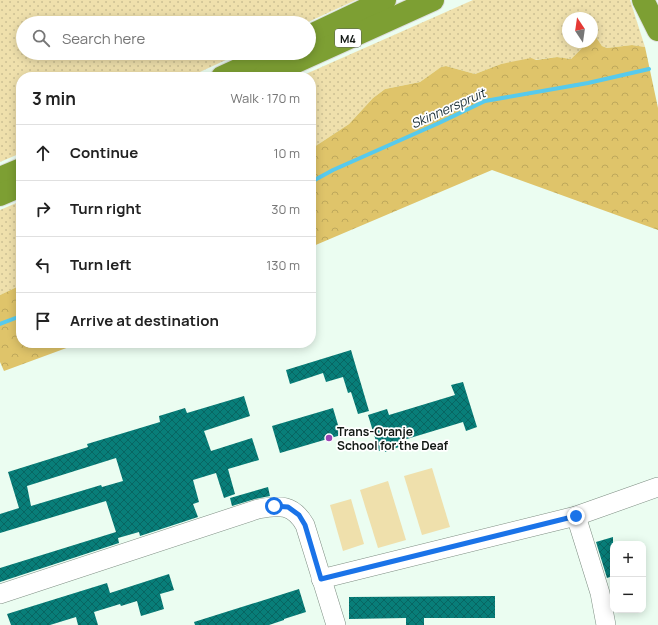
<!DOCTYPE html>
<meta charset="utf-8">
<style>
:root{--surface:#fff;--page:#f6f6f6;--text:#222;--muted:#767676;--line:#e0e0e0}
body{margin:0;font-family:Manrope,sans-serif;background:var(--page);color:var(--text)}
.controls{position:absolute;right:12px;bottom:12px;display:grid;overflow:hidden;border-radius:8px;box-shadow:0 2px 10px #0003}
.controls button{width:36px;height:36px;display:grid;place-items:center;padding:0;border:0;border-bottom:1px solid var(--line);background:var(--surface);color:var(--text);font:20px sans-serif}
.compass{position:absolute;left:562px;top:12px;width:36px;height:36px;border-radius:50%;background:var(--surface);box-shadow:0 2px 10px #0003;rotate:347deg}
.stop{position:absolute;width:12px;height:12px;margin:-9px;border:3px solid #1a73e8;border-radius:50%;background:#fff}
.stop.end{background:#1a73e8;border-color:#fff;box-shadow:0 1px 4px #0008}
.list{margin:0;padding:0;list-style:none}
h2{display:flex;justify-content:space-between;align-items:center;height:52px;margin:0;padding:0 16px;font-size:17px}
h2 small{font-size:13px;font-weight:400;color:var(--muted)}
.list li{display:grid;grid-template-columns:26px 1fr auto;gap:12px;align-items:center;box-sizing:border-box;height:56px;padding:0 16px;border-top:1px solid var(--line)}
.list b{display:block;font-size:15px;white-space:nowrap}
.list em{font-size:13px;font-style:normal;color:var(--muted)}
.icon{flex:none;width:22px;height:22px;fill:none;stroke:currentColor;stroke-width:2;stroke-linecap:round;stroke-linejoin:round}
.map{position:relative;flex:none;width:658px;height:625px;overflow:hidden}
.search{position:absolute;background:var(--surface);box-shadow:0 2px 10px #0003;left:16px;top:16px;width:300px;height:44px;display:flex;align-items:center;gap:10px;box-sizing:border-box;padding:0 14px;border-radius:22px;color:var(--muted);font-size:15px}
.panel{position:absolute;background:var(--surface);box-shadow:0 2px 10px #0003;left:16px;top:72px;width:300px;height:276px;border-radius:16px}
.map>svg:first-child{display:block}
.grass{fill:url(#grass-dots)}
.forest{fill:url(#forest-crowns)}
.pitch{fill:#efe0ac}
.lines{fill:none;stroke-linecap:round;stroke-linejoin:round}
.stream{stroke:#57caed;stroke-width:4}
.building{fill:url(#building-cross-hatch);fill-rule:evenodd}
.minor-casing{stroke:#7e8e83;stroke-width:20}
.highway-casing{stroke:#dedfde;stroke-width:24}
.minor{stroke:#fff;stroke-width:19}
.highway{stroke:#7d9f33;stroke-width:22}
.route{stroke:#1a73e8;stroke-width:5}
.poi-dot{fill:#9a46b4;stroke:#fff;stroke-width:1.5}
.labels{text-anchor:middle;dominant-baseline:central;stroke-width:3.5;stroke-linejoin:round;paint-order:stroke}
.shield{fill:#fff;stroke:#5a5e5b;stroke-width:1}
.shield-label{font-size:11px;font-weight:bold;fill:#131915}
.poi-label{font-size:12px;font-weight:bold;fill:#131915;stroke:#fff;text-anchor:start}
.water-label{font-size:13px;font-style:italic;fill:#1a2e35;stroke:#fff}
</style>
<div class="map">
<svg width="658" height="625" viewBox="0 0 658 625">
<defs>
<pattern id="grass-dots" width="8" height="8" patternUnits="userSpaceOnUse"><rect width="8" height="8" fill="#efe0ac"/><path d="M2 2h.1M6 6h.1" fill="none" stroke="#ccc093" stroke-width="1.8" stroke-linecap="round"/></pattern>
<pattern id="forest-crowns" width="20" height="18" patternUnits="userSpaceOnUse"><rect width="20" height="18" fill="#dfc46a"/><path d="M2 6a3 3 0 1 1 6 0M12 15a3 3 0 1 1 6 0" fill="none" stroke="#bea85b"/></pattern>
<pattern id="building-cross-hatch" width="8" height="8" patternUnits="userSpaceOnUse"><rect width="8" height="8" fill="#087e79"/><path d="M0 0l8 8M0 8l8-8" fill="none" stroke="#086662"/></pattern>
</defs>
<rect width="100%" height="100%" fill="#ebfdf1"/>
<g class="grass">
<polygon points="0,0 356,0 306,23 23,23 23,53 241,53 189,77 21,77 21,153 0,162"/>
<polygon points="473,0 630,0 645,47 632,45 607,48 602,46 594,34 592,34 592,18 568,18 568,42 585,42 582,48 571,59 557,57 501,64 475,74 446,66 441,67 420,82 385,89 373,98 349,124 311,149 311,77 299,77"/>
<polygon points="21,201 21,285 0,295 0,210"/>
</g>
<g class="forest">
<polygon points="592,34 594,34 602,46 607,48 632,45 645,47 658,108 658,230 492,170 311,247 311,149 349,124 373,98 385,89 420,82 441,67 446,66 475,74 501,64 531,58 536,60 557,57 571,59 582,48 585,42 592,42"/>
<polygon points="21,285 21,343 80,343 4,371 0,362 0,295"/>
</g>
<g class="pitch">
<polygon points="432,468 450,527 422,535 404,476"/>
<polygon points="388,481 406,540 378,548 360,490"/>
<polygon points="351,499 364,544 343,551 330,505"/>
</g>
<g class="lines">
<g class="stream">
<polyline points="311,182 333,170 439,123 485,101 588,83 649,69"/>
<polyline points="0,324 21,316"/>
</g>
</g>
<g class="building">
<polygon points="351,350 369,411 358,414 351,392 348,393 343,377 326,382 323,373 290,384 286,370"/>
<polygon points="463,382 477,427 466,431 463,422 397,442 399,447 385,452 385,450 379,451 368,415 387,409 389,415 455,395 451,385"/>
<path d="M244,396L250,416L204,431L211,451L252,438L259,460L228,469L235,494L224,498L216,473L193,480L199,502L193,504L198,517L140,536L139,532L118,538L119,543L0,582V568L116,532L106,501L0,533V514L19,508L8,472L88,447L87,444L160,422L159,416L185,408L187,413ZM116,458L123,481L102,487L101,485L31,506L27,486Z"/>
<polygon points="333,408 341,435 280,453 272,426"/>
<polygon points="268,487 270,496 255,499 232,506 230,498"/>
<polygon points="613,537 613,576 607,578 596,542"/>
<polygon points="169,574 174,590 160,594 164,609 141,616 137,601 121,606 120,604 94,612 98,625 78,625 76,617 50,625 11,625 7,614 107,583 110,593"/>
<polygon points="299,589 306,612 284,619 284,620 269,625 195,625 194,622"/>
<polygon points="495,596 495,618 424,618 424,625 406,625 406,618 349,619 349,597"/>
</g>
<g class="lines">
<g class="minor-casing">
<g id="minor">
<polyline points="576,516 600,593 606,625"/>
<polyline points="321,579 576,516 658,487"/>
<path d="M0,594L258,509C280,505 293,504 305,525L336,625"/>
</g>
</g>
<g class="highway-casing">
<g id="highway">
<polyline points="643,0 658,30"/>
<polyline points="309,36 385,0"/>
<polyline points="222,77 274,53"/>
<polyline points="263,77 433,0"/>
<polyline points="0,178 21,169"/>
<polyline points="0,195 21,186"/>
</g>
</g>
<use href="#minor" class="minor"/>
<use href="#highway" class="highway"/>
</g>
<g class="lines">
<polyline class="route" points="274,506 288,507 299,515 305,525 321,579 576,516"/>
</g>
<circle class="poi-dot" cx="329" cy="438" r="4"/>
<g class="labels">
<rect class="shield" x="335" y="29" width="26" height="18" rx="3"/>
<g class="shield-label">
<text x="348" y="38">M4</text>
</g>
<g class="poi-label">
<text x="337" y="431">Trans-Oranje<tspan x="337" dy="14">School for the Deaf</tspan></text>
</g>
<g class="water-label">
<text transform="translate(448 108) rotate(-24)">Skinnerspruit</text>
</g>
</g>
</svg>
<div class="controls">
<button>+</button>
<button>−</button>
</div>
<svg class="compass" viewBox="-18 -18 36 36"><path d="M0-13l5 13h-10z" fill="#e53935"/><path d="M0 13l5-13h-10z" fill="#767676"/></svg>
<div class="stop" style="left:274px;top:506px"></div>
<div class="stop end" style="left:576px;top:516px"></div>
<div class="search"><svg class="icon" aria-label="search" viewBox="0 0 24 24"><circle cx="10" cy="10" r="6"/><path d="M15 15l6 6"/></svg>Search here</div>
<section class="panel">
<h2>3 min<small>Walk · 170 m</small></h2>
<ul class="list">
<li><svg class="icon" aria-label="ahead" viewBox="0 0 24 24"><path d="M12 20V5M6 11l6-6 6 6"/></svg><div><b>Continue</b></div><em>10 m</em></li>
<li><svg class="icon" aria-label="right" viewBox="0 0 24 24"><path d="M7 20v-9h11M14 6l5 5-5 5"/></svg><div><b>Turn right</b></div><em>30 m</em></li>
<li><svg class="icon" aria-label="left" viewBox="0 0 24 24"><path d="M17 20v-9H6M10 6l-5 5 5 5"/></svg><div><b>Turn left</b></div><em>130 m</em></li>
<li><svg class="icon" aria-label="arrive" viewBox="0 0 24 24"><path d="M6 21V4h12l-3 4 3 4H6"/></svg><div><b>Arrive at destination</b></div></li>
</ul>
</section>
</div>
